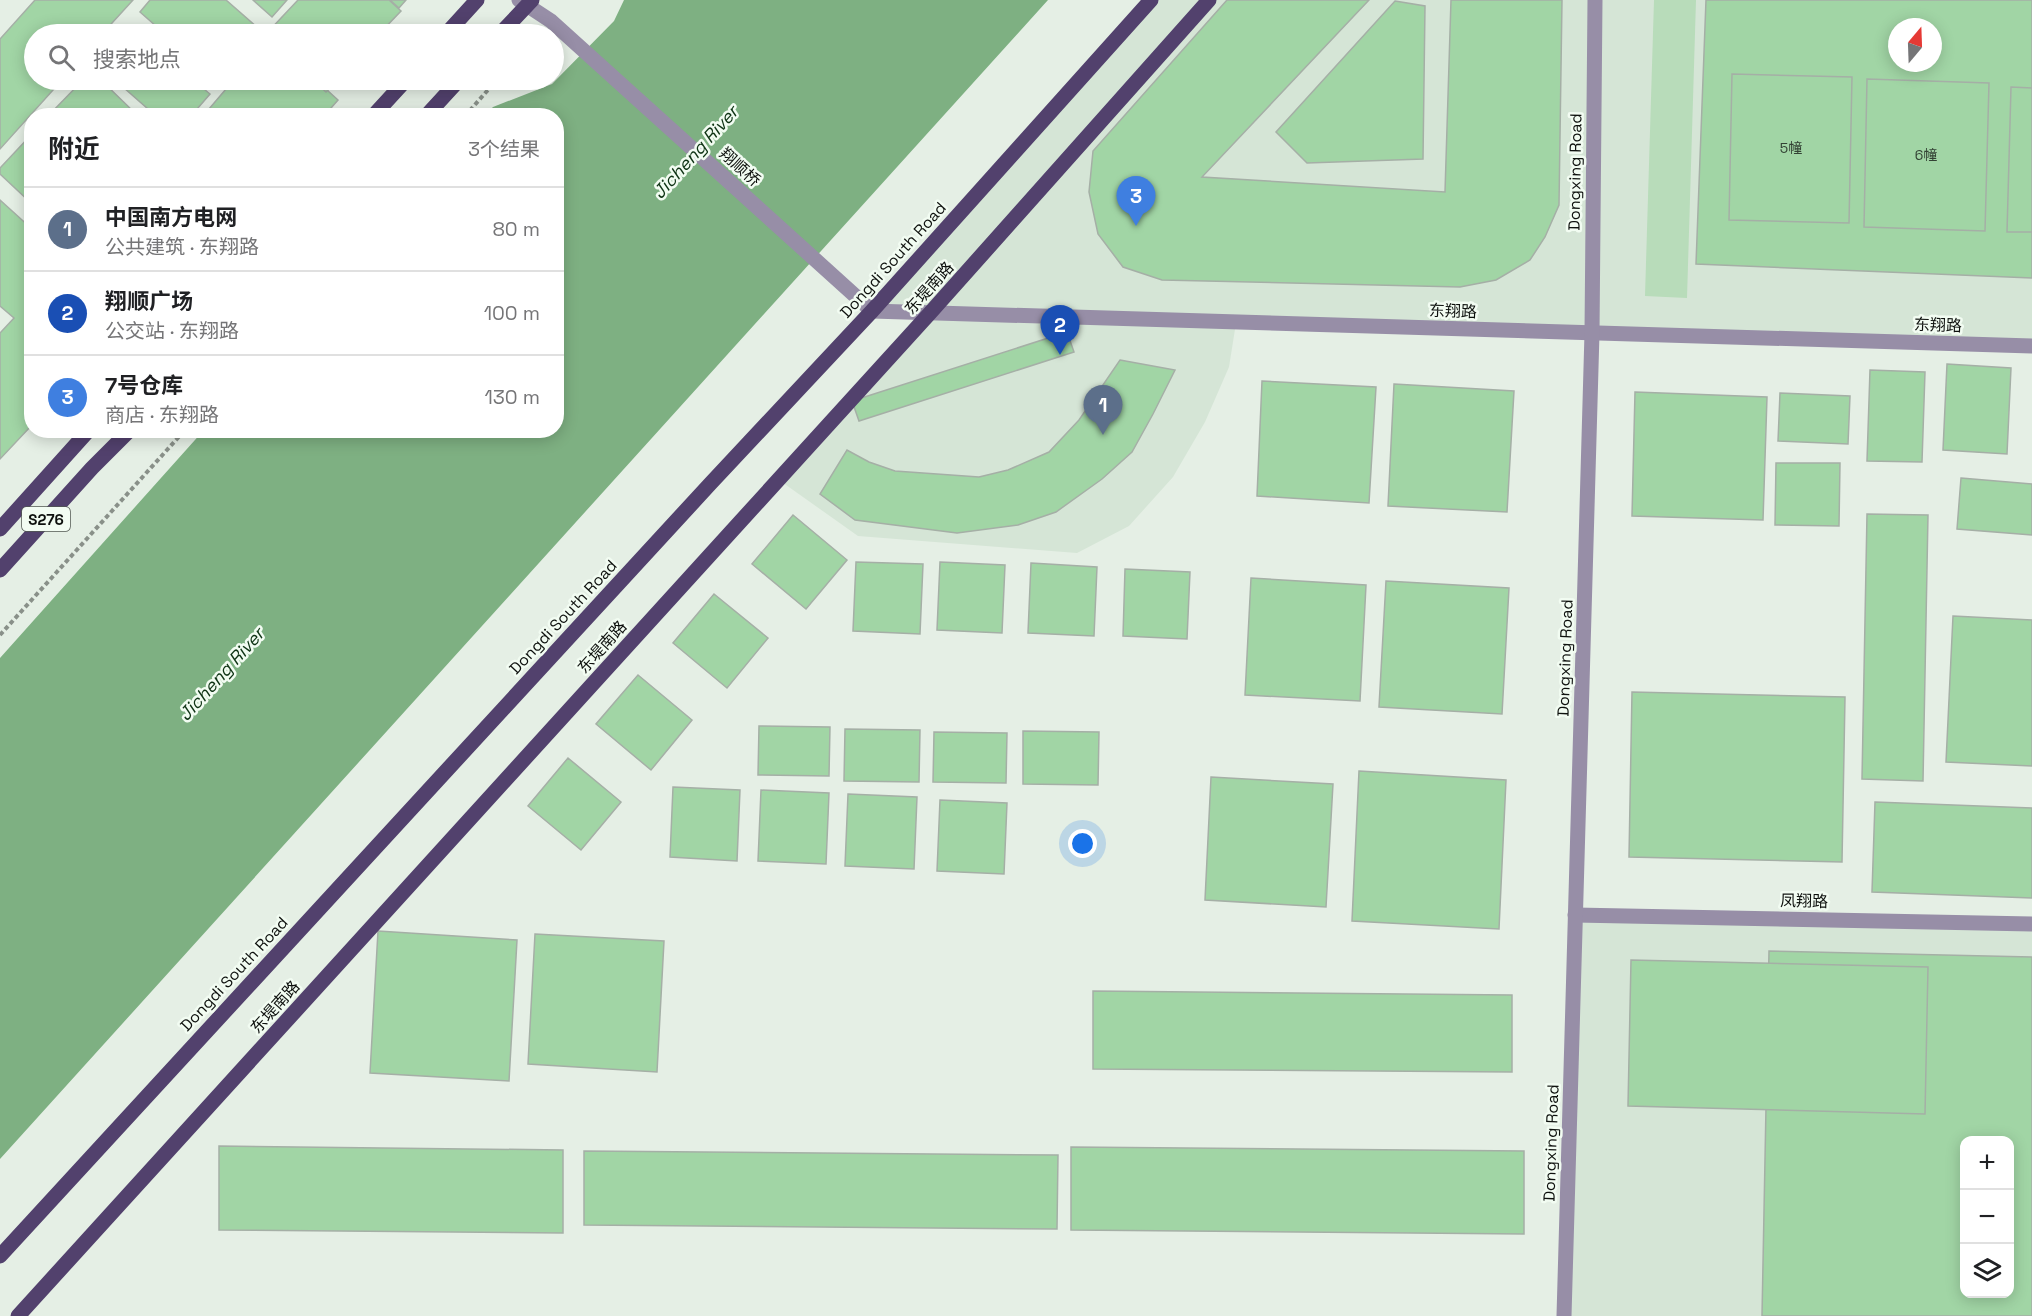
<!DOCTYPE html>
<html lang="zh">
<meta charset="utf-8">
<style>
:root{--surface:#fff;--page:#f2f2f2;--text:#202124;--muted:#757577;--line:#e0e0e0;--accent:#1a73e8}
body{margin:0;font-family:"Space Grotesk","Noto Sans SC",sans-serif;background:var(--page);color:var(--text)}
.controls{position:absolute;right:18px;bottom:18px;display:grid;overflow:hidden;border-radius:12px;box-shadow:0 3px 15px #0003}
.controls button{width:54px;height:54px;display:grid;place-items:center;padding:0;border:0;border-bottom:2px solid var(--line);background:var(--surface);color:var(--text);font:30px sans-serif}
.compass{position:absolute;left:1888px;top:18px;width:54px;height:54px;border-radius:50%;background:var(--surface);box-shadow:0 3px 15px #0003;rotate:19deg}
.you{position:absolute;left:1083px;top:844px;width:21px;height:21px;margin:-15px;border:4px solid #fff;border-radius:50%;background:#1a73e8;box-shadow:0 0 0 9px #1a73e833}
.badge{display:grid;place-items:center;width:39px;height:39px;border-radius:50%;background:var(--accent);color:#fff;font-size:20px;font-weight:700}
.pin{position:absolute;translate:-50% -50px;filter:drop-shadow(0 2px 3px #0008)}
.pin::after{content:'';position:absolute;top:32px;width:21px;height:18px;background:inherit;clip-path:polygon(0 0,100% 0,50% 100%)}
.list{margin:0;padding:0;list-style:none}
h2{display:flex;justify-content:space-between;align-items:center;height:78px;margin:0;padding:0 24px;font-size:26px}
h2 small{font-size:20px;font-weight:400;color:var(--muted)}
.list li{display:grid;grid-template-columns:39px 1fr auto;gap:18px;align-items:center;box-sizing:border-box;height:84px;padding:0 24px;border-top:2px solid var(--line)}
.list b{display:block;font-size:22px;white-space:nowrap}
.list p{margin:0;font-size:20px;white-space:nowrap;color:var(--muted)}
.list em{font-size:20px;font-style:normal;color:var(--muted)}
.icon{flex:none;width:33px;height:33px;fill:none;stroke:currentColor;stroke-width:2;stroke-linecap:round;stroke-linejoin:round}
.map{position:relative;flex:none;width:2032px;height:1316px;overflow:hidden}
.search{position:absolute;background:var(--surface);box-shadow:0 3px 15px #0003;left:24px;top:24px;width:540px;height:66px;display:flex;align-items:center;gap:15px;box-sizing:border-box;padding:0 21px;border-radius:33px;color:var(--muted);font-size:22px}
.panel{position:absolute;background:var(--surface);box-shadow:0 3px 15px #0003;left:24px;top:108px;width:540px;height:330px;border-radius:24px}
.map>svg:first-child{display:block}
.built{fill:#d5e5d6;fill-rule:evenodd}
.green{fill:#b8dcba}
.water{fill:#7eb082}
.building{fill:#a1d5a5;stroke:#a5afa6;stroke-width:1.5;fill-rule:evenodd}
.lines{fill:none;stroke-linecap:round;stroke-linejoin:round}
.path{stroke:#899089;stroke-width:4;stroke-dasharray:4.5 3;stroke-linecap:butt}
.minor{stroke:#978ea7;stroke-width:15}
.major{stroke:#52416d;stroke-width:15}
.labels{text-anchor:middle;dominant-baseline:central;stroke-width:5;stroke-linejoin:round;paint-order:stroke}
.number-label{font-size:14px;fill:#334234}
.shield{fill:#f2fcf2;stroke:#525852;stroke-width:1.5}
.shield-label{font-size:15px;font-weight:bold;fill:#0e110e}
.street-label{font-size:16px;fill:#0e110e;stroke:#f2fcf2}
.water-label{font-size:18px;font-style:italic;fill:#0e3314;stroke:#f2fcf2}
</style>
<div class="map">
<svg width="2032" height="1316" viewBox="0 0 2032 1316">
<rect width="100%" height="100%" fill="#e5efe5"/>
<g class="built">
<path d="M1151,0H2032V346L1236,323L1229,367L1205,422L1173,477L1129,526L1077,553L858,536L779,480L930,314L872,311ZM1897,27H1933V63H1897Z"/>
<path d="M1575,915L2032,924V1316H1564ZM1964,1140H2010V1294H1964Z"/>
</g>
<polygon class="green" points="1654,0 1696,0 1687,298 1645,296"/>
<polygon class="water" points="624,0 1048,0 0,1159 0,658 203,431 556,430 556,116 485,115 493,107 552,84 614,21"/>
<g class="building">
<polygon points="35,0 133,0 102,34 34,34 34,80 62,80 0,149 0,39"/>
<polygon points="150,0 226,0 265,34 165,34 140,12"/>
<polygon points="253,0 287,0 272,17"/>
<polygon points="298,0 389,0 401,11 379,34 266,34"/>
<polygon points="390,0 406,0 399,8"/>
<polygon points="1227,0 1369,0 1202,177 1445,192 1451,0 1562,0 1559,205 1545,237 1530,260 1496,280 1460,287 1162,280 1123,267 1098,234 1089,192 1093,151"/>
<path d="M1706,0H2032V278L1696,264ZM1897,27H1933V63H1897Z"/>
<polygon points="1395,1 1425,6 1423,159 1307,163 1276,132"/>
<polygon points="134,26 143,34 126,34"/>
<polygon points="1732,74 1852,77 1849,223 1729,220"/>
<polygon points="1867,79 1989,83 1985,231 1864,227"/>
<polygon points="83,80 101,80 138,116 48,116"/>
<polygon points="115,80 193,80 210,94 191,116 156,116"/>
<polygon points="215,80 316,80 338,100 324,116 203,116 226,89"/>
<polygon points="313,80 338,80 326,92"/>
<polygon points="2011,87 2032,88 2032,232 2007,232"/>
<polygon points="32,134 32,204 0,174 0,168"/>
<polygon points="0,200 32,229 32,425 0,459 0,333 14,318 0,306"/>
<polygon points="1067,332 1074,352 859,421 852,401"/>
<polygon points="1120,360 1175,370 1153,414 1132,452 1102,479 1056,512 1018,525 957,533 855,520 820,494 847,450 869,462 895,471 979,477 1008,470 1049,452 1079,420"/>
<polygon points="1947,364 2011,368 2007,454 1943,450"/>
<polygon points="1870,370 1925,372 1922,462 1867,461"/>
<polygon points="1262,381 1376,387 1369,503 1257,496"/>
<polygon points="1394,384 1514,391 1507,512 1388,506"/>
<polygon points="1635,392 1767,397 1763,520 1632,516"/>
<polygon points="1780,393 1850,396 1848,444 1778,441"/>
<polygon points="1776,463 1840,463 1839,526 1775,525"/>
<polygon points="1961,478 2032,484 2032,535 1957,529"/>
<polygon points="1867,514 1928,515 1923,781 1862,779"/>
<polygon points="793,515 847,560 806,609 752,564"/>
<polygon points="856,562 923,564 920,634 853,631"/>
<polygon points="940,562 1005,565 1002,633 937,630"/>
<polygon points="1031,563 1097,567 1094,636 1028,633"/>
<polygon points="1125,569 1190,572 1187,639 1123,636"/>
<polygon points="1251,578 1366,585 1360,701 1245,695"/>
<polygon points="1386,581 1509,588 1502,714 1379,707"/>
<polygon points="714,594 768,638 727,688 673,643"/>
<polygon points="1953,616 2032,620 2032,766 1946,762"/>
<polygon points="638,675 692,720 651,770 596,724"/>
<polygon points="1632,692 1845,697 1842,862 1629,857"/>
<polygon points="759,726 830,727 829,776 758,775"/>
<polygon points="845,729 920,730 919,782 844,781"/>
<polygon points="1023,731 1099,732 1098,785 1023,784"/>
<polygon points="934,732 1007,733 1006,783 933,782"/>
<polygon points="568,758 621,802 581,850 528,806"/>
<polygon points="1359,771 1506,780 1499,929 1352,921"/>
<polygon points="1211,777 1333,784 1326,907 1205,900"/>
<polygon points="673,787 740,790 737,861 670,857"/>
<polygon points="761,790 829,793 826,864 758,861"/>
<polygon points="848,794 917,797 914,869 845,866"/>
<polygon points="940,800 1007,803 1004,874 937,871"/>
<polygon points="1875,802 2032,808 2032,898 1872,892"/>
<polygon points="378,931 517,940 509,1081 370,1073"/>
<polygon points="535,934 664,941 657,1072 528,1064"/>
<path d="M1769,951L2032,957V1316H1762ZM1964,1140H2010V1294H1964Z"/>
<polygon points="1631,960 1928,967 1925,1114 1628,1106"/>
<polygon points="1093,991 1512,995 1512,1072 1093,1069"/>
<polygon points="219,1146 563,1150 563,1233 219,1230"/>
<polygon points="1071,1147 1524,1151 1524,1234 1071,1230"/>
<polygon points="584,1151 1058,1155 1057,1229 584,1225"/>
</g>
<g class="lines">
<g class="path">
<polyline points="465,116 494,83"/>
<polyline points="0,635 185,430"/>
</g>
<g class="minor">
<polyline points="519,0 551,21 872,311 2032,346"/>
<polyline points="1575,915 2032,924"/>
<polyline points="1564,1316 1592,333 1595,0"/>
</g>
<g class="major">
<polyline points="446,34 477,0"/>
<polyline points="500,34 532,0"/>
<polyline points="373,116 406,80"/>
<polyline points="426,116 459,80"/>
<polyline points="0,529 89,430"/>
<polyline points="0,570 92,468 130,430"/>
<polyline points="0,1256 710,484 872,311 1151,0"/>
<polyline points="18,1316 930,313 1209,0"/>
</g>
</g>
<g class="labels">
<g class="number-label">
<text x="1791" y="148">5幢</text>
<text x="1926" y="155">6幢</text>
</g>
<rect class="shield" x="22" y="507" width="48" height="24" rx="4.5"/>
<g class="shield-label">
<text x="46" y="519">S276</text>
</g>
<g class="street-label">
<text transform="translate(740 167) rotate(42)">翔顺桥</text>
<text transform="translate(1575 172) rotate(-89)">Dongxing Road</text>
<text transform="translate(893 260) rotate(-48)">Dongdi South Road</text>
<text transform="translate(929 288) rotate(-48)">东堤南路</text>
<text transform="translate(1453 311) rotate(2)">东翔路</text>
<text transform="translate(1938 325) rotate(2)">东翔路</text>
<text transform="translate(563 617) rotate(-47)">Dongdi South Road</text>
<text transform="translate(602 647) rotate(-48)">东堤南路</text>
<text transform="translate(1565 658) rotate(-88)">Dongxing Road</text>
<text transform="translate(1804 901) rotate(1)">凤翔路</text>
<text transform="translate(234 974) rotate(-47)">Dongdi South Road</text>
<text transform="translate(275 1007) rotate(-48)">东堤南路</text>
<text transform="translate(1551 1143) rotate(-88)">Dongxing Road</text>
</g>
<g class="water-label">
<text transform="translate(695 152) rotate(-48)">Jicheng River</text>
<text transform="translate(221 674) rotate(-48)">Jicheng River</text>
</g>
</g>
</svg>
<div class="controls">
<button>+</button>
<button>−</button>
<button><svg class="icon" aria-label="layers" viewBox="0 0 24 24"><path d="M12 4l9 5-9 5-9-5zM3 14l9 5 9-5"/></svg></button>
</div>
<svg class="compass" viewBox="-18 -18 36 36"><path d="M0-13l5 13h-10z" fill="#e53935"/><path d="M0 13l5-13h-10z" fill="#757577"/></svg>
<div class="you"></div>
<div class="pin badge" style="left:1103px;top:435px;background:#5c6f8a">1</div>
<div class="pin badge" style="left:1060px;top:355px;background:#1a4fb4">2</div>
<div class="pin badge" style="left:1136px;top:226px;background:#3f7fe0">3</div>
<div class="search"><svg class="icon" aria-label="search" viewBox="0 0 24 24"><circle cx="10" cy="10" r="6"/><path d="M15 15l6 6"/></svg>搜索地点</div>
<section class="panel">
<h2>附近<small>3个结果</small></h2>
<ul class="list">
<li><span class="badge" style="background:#5c6f8a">1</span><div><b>中国南方电网</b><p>公共建筑 · 东翔路</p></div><em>80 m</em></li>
<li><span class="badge" style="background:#1a4fb4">2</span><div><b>翔顺广场</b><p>公交站 · 东翔路</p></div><em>100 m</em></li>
<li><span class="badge" style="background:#3f7fe0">3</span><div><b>7号仓库</b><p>商店 · 东翔路</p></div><em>130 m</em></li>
</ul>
</section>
</div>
